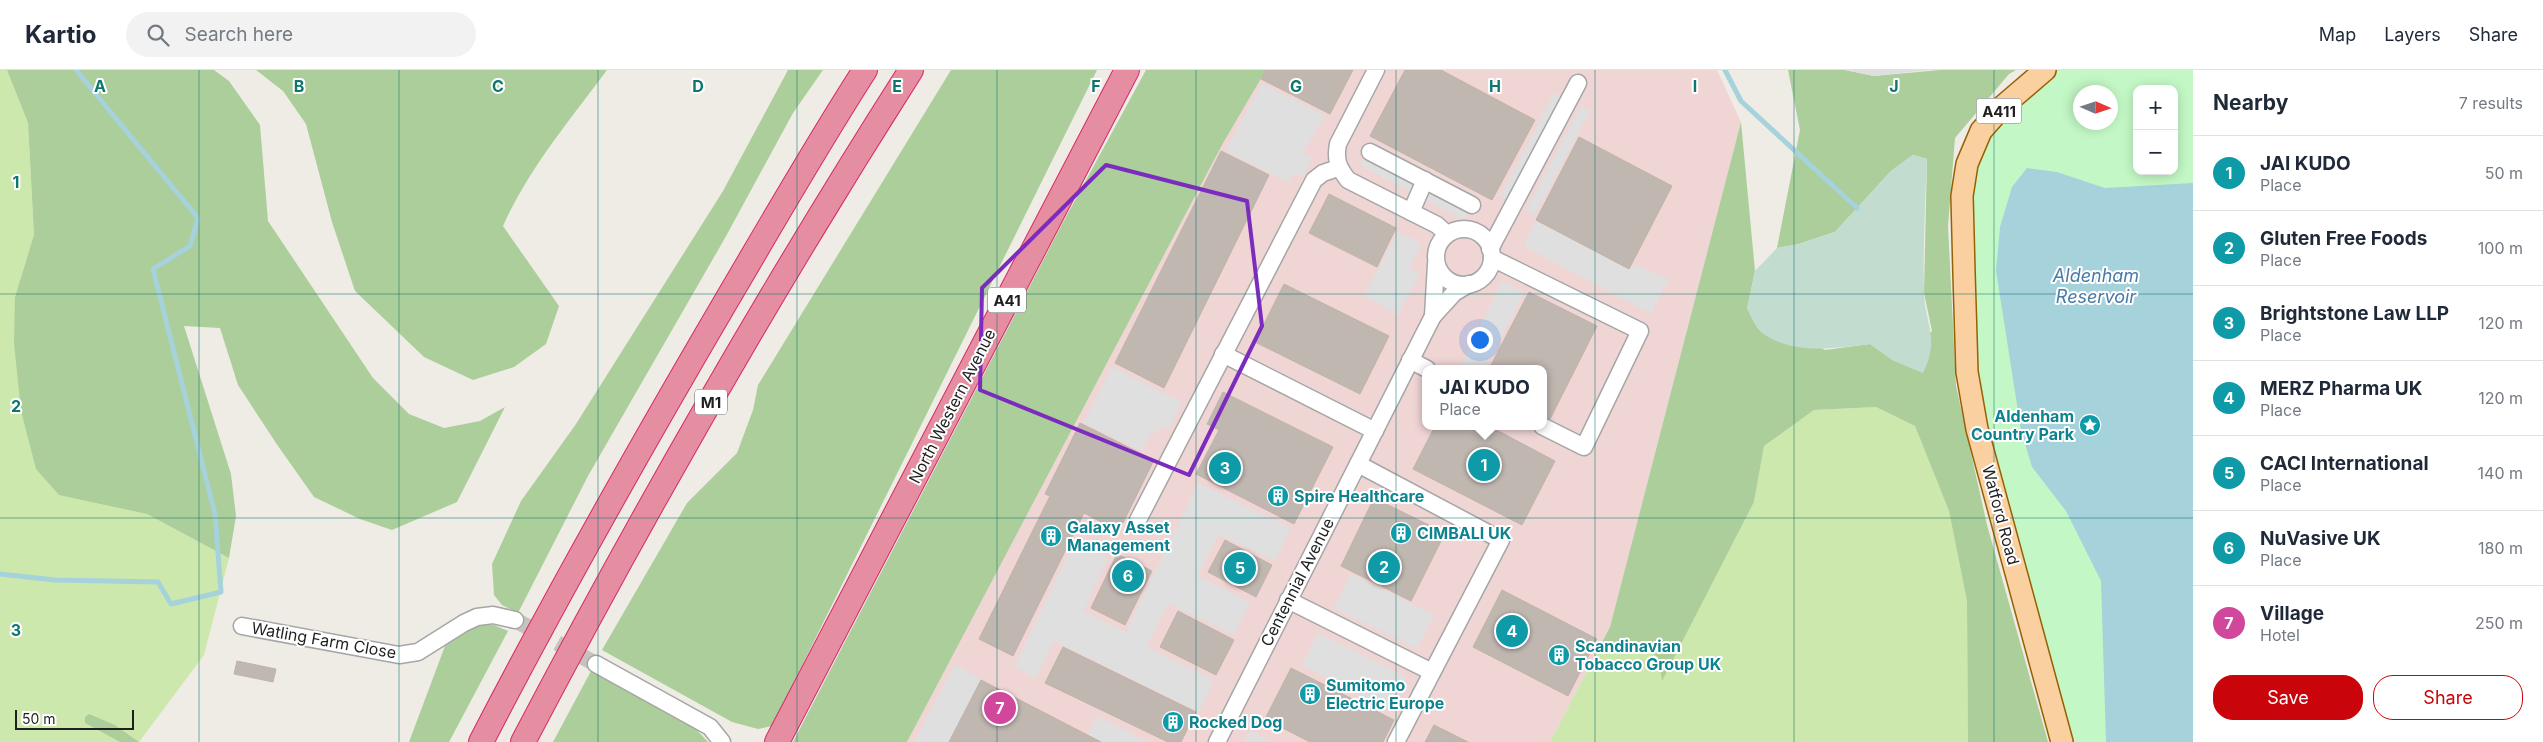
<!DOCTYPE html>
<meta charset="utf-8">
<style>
:root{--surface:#fff;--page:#f2f2f3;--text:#1f2937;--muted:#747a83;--line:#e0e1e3;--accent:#c9040b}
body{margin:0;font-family:Inter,sans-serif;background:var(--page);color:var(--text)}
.controls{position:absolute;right:15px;top:15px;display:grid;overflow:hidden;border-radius:10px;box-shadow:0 2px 12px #0003}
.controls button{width:45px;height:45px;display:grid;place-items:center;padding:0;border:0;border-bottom:1px solid var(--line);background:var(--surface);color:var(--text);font:25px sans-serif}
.compass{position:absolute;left:2073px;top:15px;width:45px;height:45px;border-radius:50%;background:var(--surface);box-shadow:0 2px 12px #0003;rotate:93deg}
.scale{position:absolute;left:15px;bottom:12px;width:119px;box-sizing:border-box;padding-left:5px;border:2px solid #1f1f1f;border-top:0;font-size:14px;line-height:18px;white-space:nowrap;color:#1f1f1f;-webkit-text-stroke:4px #fff;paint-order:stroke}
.you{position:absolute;left:1479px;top:269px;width:18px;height:18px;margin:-12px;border:4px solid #fff;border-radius:50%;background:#1a73e8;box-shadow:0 0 0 8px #1a73e833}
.badge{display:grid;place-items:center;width:32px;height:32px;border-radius:50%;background:var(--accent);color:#fff;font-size:16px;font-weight:700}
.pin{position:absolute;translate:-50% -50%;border:2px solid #fff;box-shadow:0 1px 5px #0006}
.popup{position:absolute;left:1422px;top:295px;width:125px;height:65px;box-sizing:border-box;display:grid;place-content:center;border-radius:10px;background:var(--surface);filter:drop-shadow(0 1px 4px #0005);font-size:16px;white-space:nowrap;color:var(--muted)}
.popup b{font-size:19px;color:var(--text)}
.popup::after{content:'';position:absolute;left:50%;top:100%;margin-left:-10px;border:10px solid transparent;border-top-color:var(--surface)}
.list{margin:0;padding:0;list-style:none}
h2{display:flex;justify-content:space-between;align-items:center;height:65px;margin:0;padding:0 20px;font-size:21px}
h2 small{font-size:16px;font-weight:400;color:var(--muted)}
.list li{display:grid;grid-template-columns:32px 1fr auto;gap:15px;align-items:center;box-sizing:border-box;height:75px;padding:0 20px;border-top:1px solid var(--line)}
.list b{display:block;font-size:19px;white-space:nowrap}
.list p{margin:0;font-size:16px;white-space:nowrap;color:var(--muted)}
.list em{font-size:16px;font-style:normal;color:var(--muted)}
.actions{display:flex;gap:10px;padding:15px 20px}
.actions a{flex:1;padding:11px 0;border:1px solid var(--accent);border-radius:20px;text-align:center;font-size:18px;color:var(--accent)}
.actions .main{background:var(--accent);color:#fff}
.icon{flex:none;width:28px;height:28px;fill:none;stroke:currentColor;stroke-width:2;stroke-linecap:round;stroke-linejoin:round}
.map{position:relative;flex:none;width:2193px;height:672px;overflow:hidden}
header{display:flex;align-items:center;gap:30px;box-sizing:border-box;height:70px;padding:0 25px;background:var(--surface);border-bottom:1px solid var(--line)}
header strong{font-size:24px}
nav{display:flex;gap:28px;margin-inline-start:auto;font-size:18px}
.search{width:350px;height:45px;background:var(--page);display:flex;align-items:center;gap:12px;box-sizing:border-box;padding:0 18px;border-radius:28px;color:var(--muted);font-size:19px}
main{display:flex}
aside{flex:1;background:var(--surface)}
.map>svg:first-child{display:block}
.commercial{fill:#f0d5d5;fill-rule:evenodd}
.grass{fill:#cce8ac}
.forest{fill:#abce9b}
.wetland{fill:#c2ddd0}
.park{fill:#c3f8c6;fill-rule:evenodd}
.parking{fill:#dfdfdf}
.water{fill:#a6d2dc}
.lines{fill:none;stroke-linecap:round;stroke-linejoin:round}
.stream{stroke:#a6d2dc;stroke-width:5}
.building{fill:#c0b7b1;stroke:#c1b2a8}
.minor-tunnel{stroke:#c5c3bd;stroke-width:16;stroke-dasharray:16 8;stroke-linecap:butt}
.minor-casing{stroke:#a6a6a6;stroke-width:19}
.major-casing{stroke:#966103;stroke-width:24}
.highway-casing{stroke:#d7286a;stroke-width:26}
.minor{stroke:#fff;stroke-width:16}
.major{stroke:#fad0a0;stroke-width:21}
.highway{stroke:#e58ea1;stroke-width:24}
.marked{fill:none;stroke:#7b2cbf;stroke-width:4;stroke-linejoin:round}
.grid{fill:none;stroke:#0f766e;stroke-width:1;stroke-opacity:0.55}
.labels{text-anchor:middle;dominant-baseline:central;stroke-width:4;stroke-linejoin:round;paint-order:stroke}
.shield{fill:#fff;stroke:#626262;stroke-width:1}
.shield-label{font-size:15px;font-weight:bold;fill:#1f1f1f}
.street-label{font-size:16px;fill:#1f1f1f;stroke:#fff}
.culture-label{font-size:16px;font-weight:bold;fill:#0d838f;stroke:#fff;text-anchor:start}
.water-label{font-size:18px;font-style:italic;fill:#4a7aa5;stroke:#fff}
.grid-label{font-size:16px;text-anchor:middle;font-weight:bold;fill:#0f766e;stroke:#fff;stroke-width:4;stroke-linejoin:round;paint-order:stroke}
</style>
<header>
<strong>Kartio</strong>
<div class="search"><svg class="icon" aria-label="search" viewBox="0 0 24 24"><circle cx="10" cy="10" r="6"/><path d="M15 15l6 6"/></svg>Search here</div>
<nav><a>Map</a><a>Layers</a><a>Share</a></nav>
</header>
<main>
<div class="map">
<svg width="2193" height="672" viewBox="0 0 2193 672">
<rect width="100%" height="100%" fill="#efece5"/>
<path class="commercial" d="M1266,0H1717L1741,52L1610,557L1550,672H907L1222,75ZM1425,299H1543V356H1425Z"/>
<g class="grass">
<polygon points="0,0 7,0 28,53 34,166 15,227 104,434 147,444 229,488 204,585 139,672 115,655 85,653 120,672 0,672"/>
<polygon points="1876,337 1915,356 1949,441 1967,531 1968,672 1550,672 1600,576 1623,580 1646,579 1658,586 1662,610 1754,432 1764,376 1814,340"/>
</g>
<g class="forest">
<polygon points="7,0 214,0 229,11 260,55 268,151 373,308 409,344 444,358 480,351 505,337 457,432 392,460 360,449 314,427 278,376 238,315 220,258 184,256 231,404 236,446 229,488 147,444 59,425 36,399 21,341 14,273 15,227 34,165 28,53"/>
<path d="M256,0H607C570,50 529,98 503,156L559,236L546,274L514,297L473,310L424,287L355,221L332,152L306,54L283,21Z"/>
<polygon points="788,0 823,0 793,43 725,168 588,406 518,543 502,535 494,525 492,494 521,431 576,354 723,121"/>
<polygon points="951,0 1097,0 772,656 758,659 732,652 602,580 687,433 737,383 753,340 758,315"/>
<polygon points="1146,0 1266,0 1222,75 907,672 793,672 1061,156"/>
<polygon points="1788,0 1845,0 1874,6 1940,0 2016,0 2009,4 1955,68 1948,156 1956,316 1987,455 2048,672 1968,672 1967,531 1949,441 1915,356 1876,337 1814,340 1764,376 1754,432 1662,611 1658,587 1646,579 1623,580 1600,576 1610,557 1741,52 1755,201 1747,239 1825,280 1870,274 1894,291 1932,261 1924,223 1927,89 1913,85 1891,101 1835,162 1799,174 1777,178 1800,60"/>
<polygon points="478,553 494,555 508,561 449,672 409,672 445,576"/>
<polygon points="591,601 692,655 708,672 553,672"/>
<polygon points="89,644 115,655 139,672 120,672 85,653 85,647"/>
</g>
<path class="wetland" d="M1913,85L1927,89C1925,133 1923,177 1924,220C1924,254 1941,267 1923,303L1894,291L1870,274C1835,278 1792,286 1761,262C1755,257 1751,246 1747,239L1755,201L1777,178L1799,174L1835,162L1891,101Z"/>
<path class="park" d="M2058,0H2193V672H2072L1997,406L1975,304L1970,178L1972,105L1992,58ZM2137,19H2174V101H2137ZM2080,22H2110V52H2080Z"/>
<g class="parking">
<polygon points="1845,0 1929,0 1874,6"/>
<polygon points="1262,13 1325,46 1302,83 1312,88 1303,107 1293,103 1288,112 1225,81"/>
<polygon points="1554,23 1565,28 1512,132 1500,126"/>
<polygon points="1581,36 1590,41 1535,145 1526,140"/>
<polygon points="1372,72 1476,127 1464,150 1360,95"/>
<polygon points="1536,150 1629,199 1632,194 1669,209 1651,244 1524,176"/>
<polygon points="1398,161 1422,174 1409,198 1420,204 1398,245 1364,226"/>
<polygon points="1502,211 1524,223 1485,299 1459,299"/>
<polygon points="1112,297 1182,332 1169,359 1163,357 1150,365 1142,381 1083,353"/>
<polygon points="1198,413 1291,458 1275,491 1218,464 1198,506 1250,532 1234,565 1168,533 1147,577 1214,610 1199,642 1054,571 1036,608 1014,597 1074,473 1108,489 1083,541 1126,562"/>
<polygon points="1351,504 1434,545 1417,579 1334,538"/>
<polygon points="1318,563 1406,607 1391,640 1302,595"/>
<polygon points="955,594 981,610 949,672 914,672"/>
<polygon points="1097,646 1148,672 1085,672"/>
<polygon points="1250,660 1272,672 1244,672"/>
</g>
<polygon class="water" points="2027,98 2057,102 2105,118 2193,113 2193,672 2106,672 2101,511 2066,441 2032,397 2021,360 1996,201 2000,157 2012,117"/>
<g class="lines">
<g class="stream">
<polyline points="1725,0 1741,31 1857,138"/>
<polyline points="0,504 55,510 158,512 171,534 221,522 215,444 153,199 190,176 198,148 76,0"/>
</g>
</g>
<g class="building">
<polygon points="1266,0 1353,0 1330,44 1261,9"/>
<polygon points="1405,0 1441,0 1535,50 1492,130 1370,66"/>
<polygon points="1579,67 1672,116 1629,199 1536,150"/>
<polygon points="1221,81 1269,105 1164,318 1115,293"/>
<polygon points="1329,124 1396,158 1377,197 1309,163"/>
<polygon points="1284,214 1389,266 1360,324 1255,272"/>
<polygon points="1529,222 1597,256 1550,349 1543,346 1543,299 1489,299"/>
<polygon points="1223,322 1333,377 1294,454 1196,404 1219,360 1207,354"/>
<polygon points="1080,353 1154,390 1119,461 1084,443 1013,586 979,569 1050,426 1045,424"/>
<polygon points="1435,356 1489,356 1555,391 1522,455 1413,399"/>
<polygon points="1374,428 1445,463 1411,531 1341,496"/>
<polygon points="1225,470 1272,495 1256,527 1208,502"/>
<polygon points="1117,484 1152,501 1125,555 1091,538"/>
<polygon points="1502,520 1597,569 1568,626 1473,577"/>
<polygon points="1178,541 1234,570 1216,605 1160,577"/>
<polygon points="1063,577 1196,642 1181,672 1168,672 1045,613"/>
<polygon points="237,591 276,599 273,612 234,604"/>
<polygon points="1291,598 1394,650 1383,672 1310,672 1265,649"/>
<polygon points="981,610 1101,672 949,672"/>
<polygon points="1434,655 1468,672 1425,672"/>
</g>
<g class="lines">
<polyline class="minor-tunnel" points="515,550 596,594"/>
<g class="minor-casing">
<g id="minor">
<path d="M1376,0L1338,74C1335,90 1338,97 1348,110L1437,155L1447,164"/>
<polyline points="1370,82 1472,135"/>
<polyline points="1411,142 1425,110"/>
<circle cx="1464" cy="187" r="28"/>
<polyline points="1490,179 1578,13"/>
<polyline points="1492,188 1640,261 1584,377 1542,356"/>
<polyline points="1433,246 1436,194"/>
<polyline points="1223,284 1375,361"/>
<polyline points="1410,290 1427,299"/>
<polyline points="1358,394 1501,470 1396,672"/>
<polyline points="1138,450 1314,110 1323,103 1338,98"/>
<polyline points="1288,530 1432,602"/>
<polyline points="242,556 399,585 418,582 464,553 477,547 493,545 515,550"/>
<polyline points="596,594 710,657 722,672"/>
<polyline points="1217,672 1433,246 1454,223 1469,214"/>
</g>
</g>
<g class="major-casing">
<polyline id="major" points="2045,0 2003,36 1981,61 1967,94 1962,126 1964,203 1967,302 1977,359 2062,672"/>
</g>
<g class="highway-casing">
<g id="highway">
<path d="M481,672C558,523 640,378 725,233C771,155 816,76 865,0"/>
<path d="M523,672C643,443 772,218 911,0"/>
<polyline points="777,672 1127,0"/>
</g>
</g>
<use href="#minor" class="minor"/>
<use href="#major" class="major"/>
<use href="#highway" class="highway"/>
</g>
<path class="marked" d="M1106,95L1247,131L1262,256L1189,405L980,320L982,218Z"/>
<path class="grid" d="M199,0V672M399,0V672M598,0V672M797,0V672M997,0V672M1196,0V672M1396,0V672M1595,0V672M1794,0V672M1994,0V672M0,224H2193M0,448H2193"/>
<defs>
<g id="sight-disc" transform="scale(1.125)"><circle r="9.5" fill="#0f9aa8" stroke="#fff"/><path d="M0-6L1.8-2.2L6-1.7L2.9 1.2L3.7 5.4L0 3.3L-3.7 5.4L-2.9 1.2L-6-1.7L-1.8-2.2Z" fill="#fff"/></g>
<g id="building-disc" transform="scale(1.125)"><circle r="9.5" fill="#0f9aa8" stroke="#fff"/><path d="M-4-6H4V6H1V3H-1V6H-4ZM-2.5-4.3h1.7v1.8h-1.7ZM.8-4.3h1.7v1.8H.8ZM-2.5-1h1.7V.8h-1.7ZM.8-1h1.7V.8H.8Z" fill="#fff"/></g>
</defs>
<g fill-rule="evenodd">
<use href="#sight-disc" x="2090" y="355"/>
<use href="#building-disc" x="1278" y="426"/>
<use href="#building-disc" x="1401" y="463"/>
<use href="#building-disc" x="1051" y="466"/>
<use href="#building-disc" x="1559" y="585"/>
<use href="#building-disc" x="1310" y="624"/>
<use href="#building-disc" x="1173" y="652"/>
</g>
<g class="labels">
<g class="shield">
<rect x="1976.5" y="28.5" width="45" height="25" rx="4"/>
<rect x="988" y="217.5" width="38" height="25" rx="4"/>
<rect x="695" y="319.5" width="32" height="25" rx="4"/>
</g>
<g class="shield-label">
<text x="1999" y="41">A411</text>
<text x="1007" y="230">A41</text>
<text x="711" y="332">M1</text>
</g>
<g class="street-label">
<text transform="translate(952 336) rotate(-63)">North Western Avenue</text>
<text transform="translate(2001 445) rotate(75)">Watford Road</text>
<text transform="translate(1297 512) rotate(-63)">Centennial Avenue</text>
<text transform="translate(324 570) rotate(10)">Watling Farm Close</text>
</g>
<g class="culture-label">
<text x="2074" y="346" text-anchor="end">Aldenham<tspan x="2074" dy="18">Country Park</tspan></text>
<text x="1294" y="426">Spire Healthcare</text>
<text x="1067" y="457">Galaxy Asset<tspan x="1067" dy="18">Management</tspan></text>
<text x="1417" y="463">CIMBALI UK</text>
<text x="1575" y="576">Scandinavian<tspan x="1575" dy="18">Tobacco Group UK</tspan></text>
<text x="1326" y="615">Sumitomo<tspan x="1326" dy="18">Electric Europe</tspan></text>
<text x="1189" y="652">Rocked Dog</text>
</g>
<g class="water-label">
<text x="2096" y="205">Aldenham<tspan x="2096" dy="21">Reservoir</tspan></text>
</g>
</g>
<g class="grid-label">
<text x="100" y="22">A</text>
<text x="299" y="22">B</text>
<text x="498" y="22">C</text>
<text x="698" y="22">D</text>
<text x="897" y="22">E</text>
<text x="1096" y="22">F</text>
<text x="1296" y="22">G</text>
<text x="1495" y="22">H</text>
<text x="1695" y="22">I</text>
<text x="1894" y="22">J</text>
<text x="16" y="118">1</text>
<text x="16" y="342">2</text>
<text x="16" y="566">3</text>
</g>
</svg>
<div class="controls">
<button>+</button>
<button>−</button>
</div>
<svg class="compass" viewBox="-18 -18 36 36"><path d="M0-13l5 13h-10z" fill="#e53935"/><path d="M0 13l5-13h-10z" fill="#747a83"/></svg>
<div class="scale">50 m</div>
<div class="you"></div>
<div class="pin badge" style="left:1484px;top:395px;background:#0f9aa8">1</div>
<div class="popup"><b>JAI KUDO</b>Place</div>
<div class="pin badge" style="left:1384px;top:497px;background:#0f9aa8">2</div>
<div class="pin badge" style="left:1225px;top:398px;background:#0f9aa8">3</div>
<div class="pin badge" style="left:1512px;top:561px;background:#0f9aa8">4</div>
<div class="pin badge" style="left:1240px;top:498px;background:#0f9aa8">5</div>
<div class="pin badge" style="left:1128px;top:506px;background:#0f9aa8">6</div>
<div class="pin badge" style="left:1000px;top:638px;background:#d1479c">7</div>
</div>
<aside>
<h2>Nearby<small>7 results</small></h2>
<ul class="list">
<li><span class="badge" style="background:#0f9aa8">1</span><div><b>JAI KUDO</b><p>Place</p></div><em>50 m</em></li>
<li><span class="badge" style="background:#0f9aa8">2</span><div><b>Gluten Free Foods</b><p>Place</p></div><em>100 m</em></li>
<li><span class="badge" style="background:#0f9aa8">3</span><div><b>Brightstone Law LLP</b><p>Place</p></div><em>120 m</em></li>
<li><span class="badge" style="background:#0f9aa8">4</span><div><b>MERZ Pharma UK</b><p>Place</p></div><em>120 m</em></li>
<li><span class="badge" style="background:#0f9aa8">5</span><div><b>CACI International</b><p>Place</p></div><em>140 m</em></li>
<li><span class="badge" style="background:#0f9aa8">6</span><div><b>NuVasive UK</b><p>Place</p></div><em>180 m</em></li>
<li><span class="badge" style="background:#d1479c">7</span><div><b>Village</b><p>Hotel</p></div><em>250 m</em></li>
</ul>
<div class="actions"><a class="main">Save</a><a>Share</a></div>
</aside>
</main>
